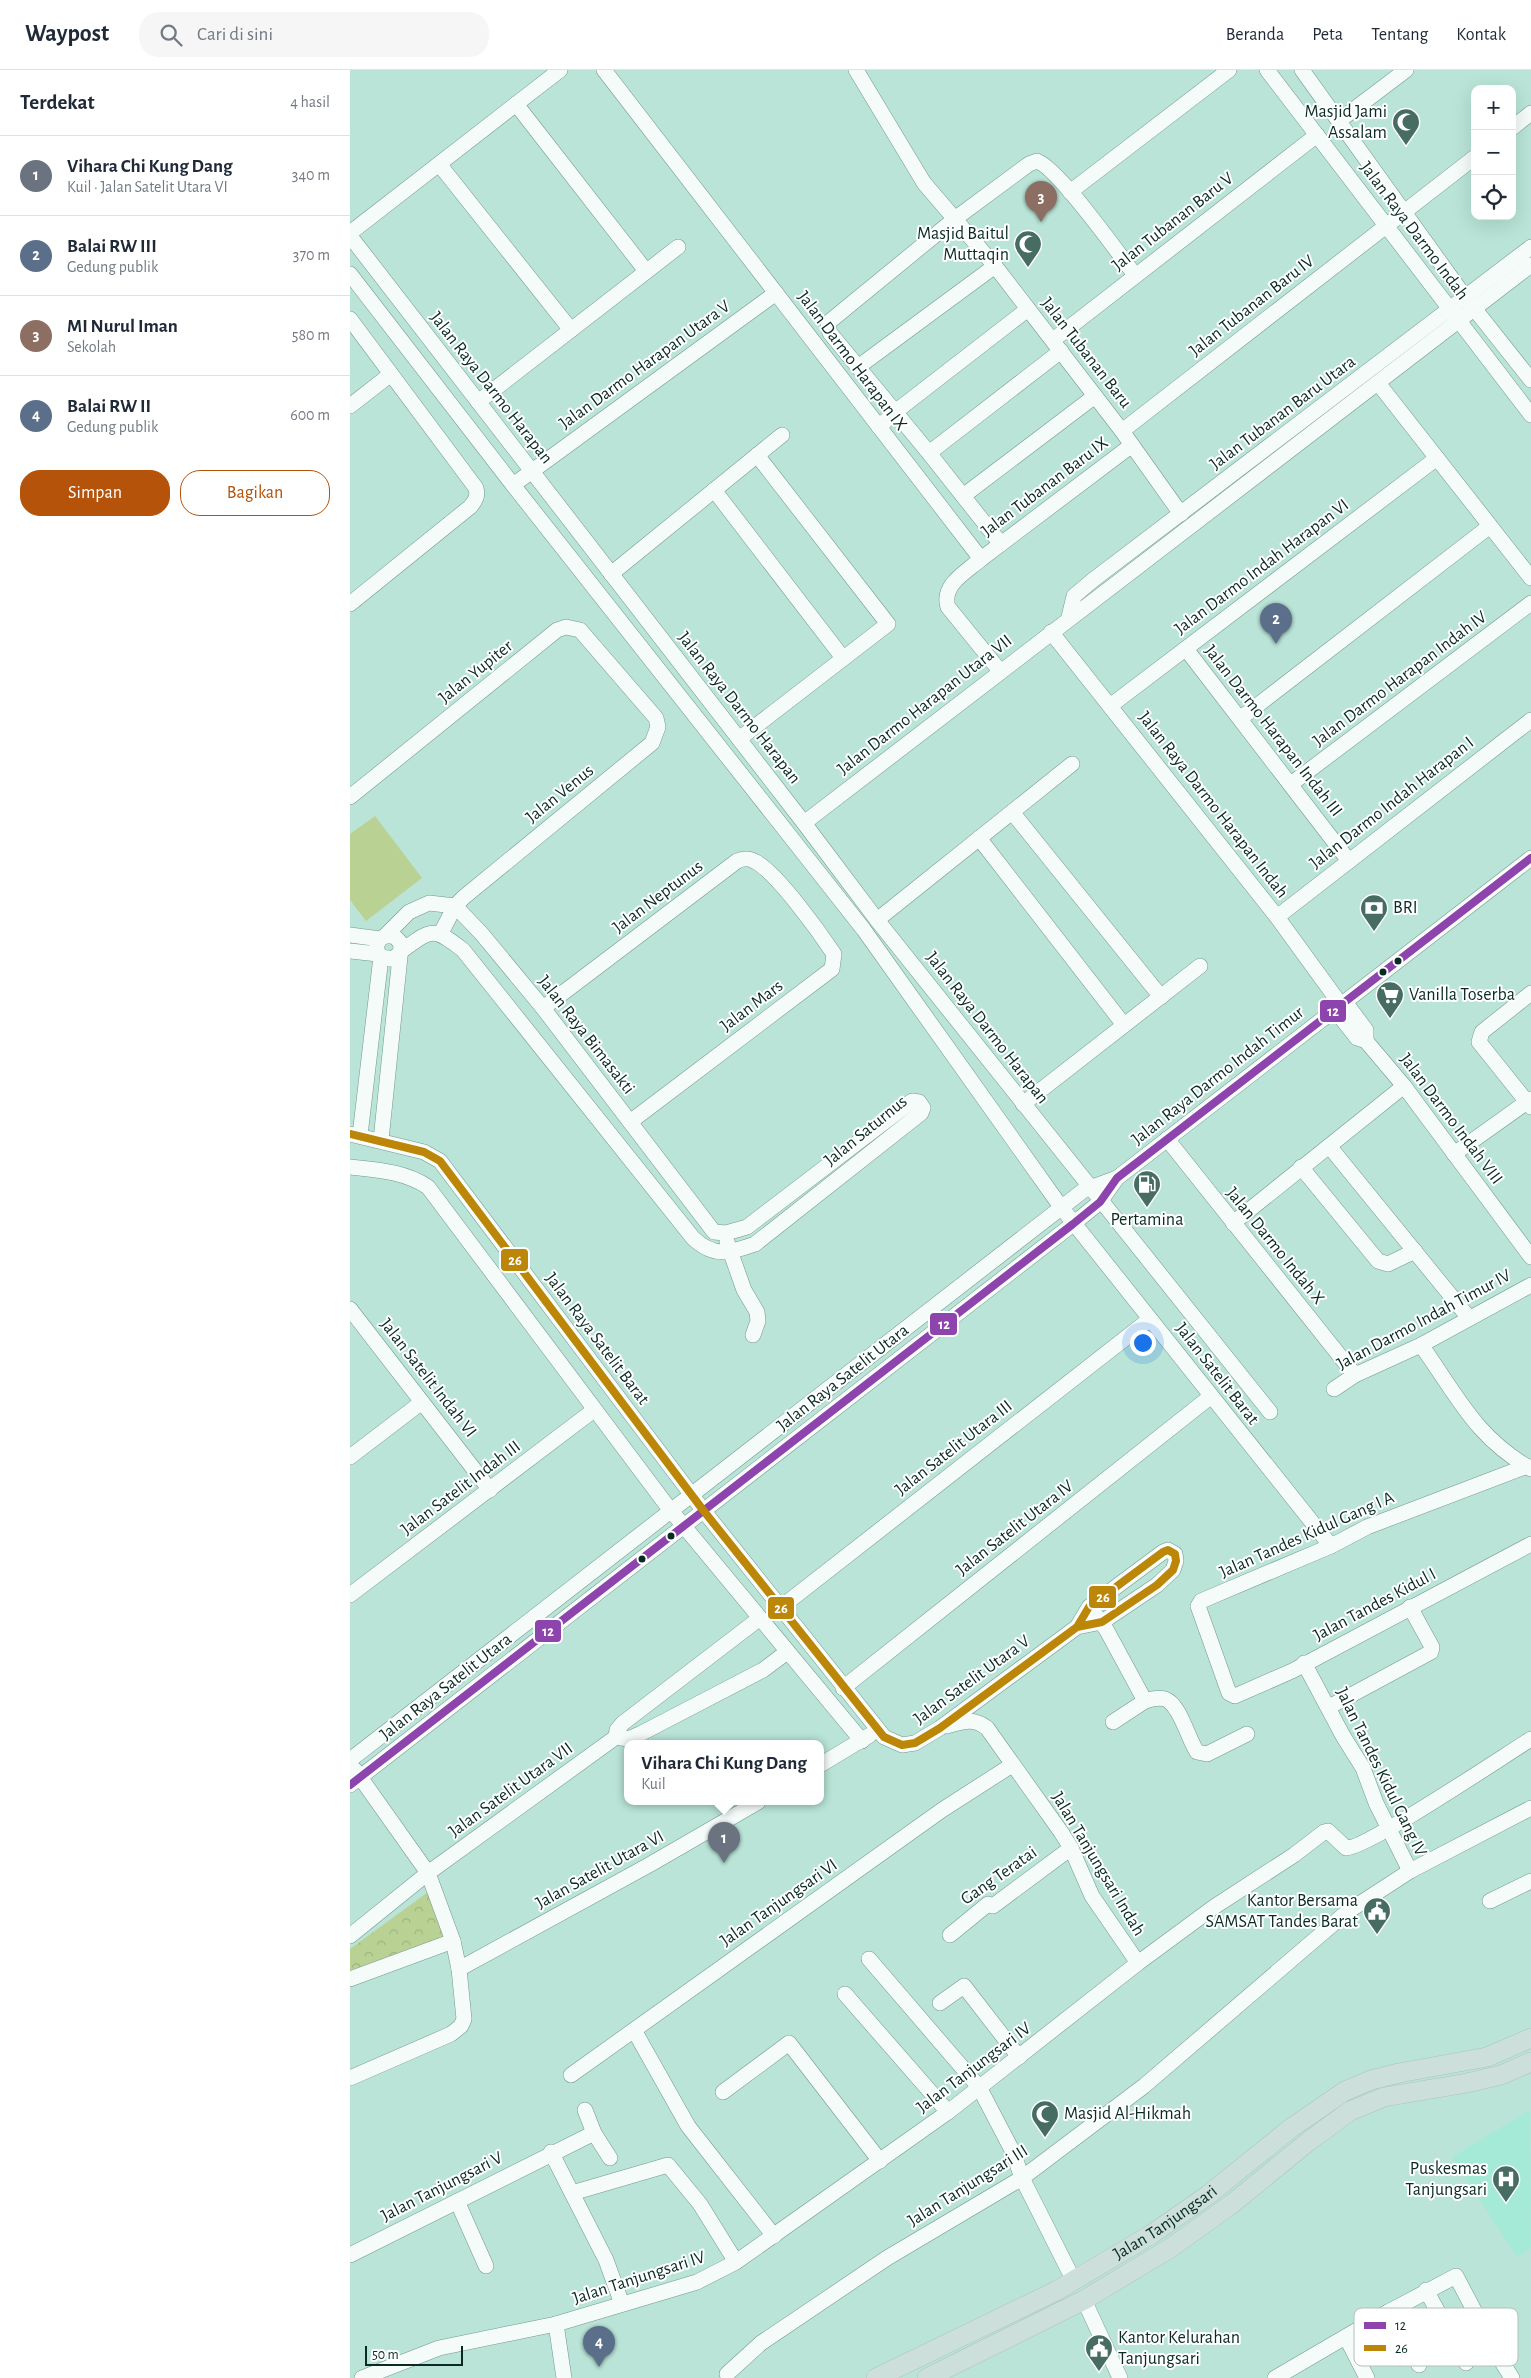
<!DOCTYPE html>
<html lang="id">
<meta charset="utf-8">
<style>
:root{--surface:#fff;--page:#f6f6f7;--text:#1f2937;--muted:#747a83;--line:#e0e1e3;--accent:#b45309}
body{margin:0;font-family:"Alegreya Sans",sans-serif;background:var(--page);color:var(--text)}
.controls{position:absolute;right:15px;top:15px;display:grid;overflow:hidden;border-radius:10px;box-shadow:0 5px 20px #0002}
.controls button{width:45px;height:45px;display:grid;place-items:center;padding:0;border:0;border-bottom:1px solid var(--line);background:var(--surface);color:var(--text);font:25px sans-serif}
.scale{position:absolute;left:15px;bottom:12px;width:98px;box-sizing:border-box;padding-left:5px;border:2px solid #092b23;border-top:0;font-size:14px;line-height:18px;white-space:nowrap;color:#092b23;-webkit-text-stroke:4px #fff;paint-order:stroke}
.you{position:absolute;left:792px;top:1272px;width:18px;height:18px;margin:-12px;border:4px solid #fff;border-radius:50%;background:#1a73e8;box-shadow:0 0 0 8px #1a73e833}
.badge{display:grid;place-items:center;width:32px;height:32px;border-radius:50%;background:var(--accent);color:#fff;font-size:16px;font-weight:700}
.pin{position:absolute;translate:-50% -41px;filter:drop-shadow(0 1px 2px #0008)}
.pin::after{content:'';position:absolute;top:26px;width:18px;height:15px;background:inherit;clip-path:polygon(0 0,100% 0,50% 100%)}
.popup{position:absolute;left:274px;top:1670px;width:200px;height:65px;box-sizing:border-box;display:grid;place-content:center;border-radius:10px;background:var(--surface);filter:drop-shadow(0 1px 4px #0005);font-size:16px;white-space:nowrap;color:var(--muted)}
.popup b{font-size:19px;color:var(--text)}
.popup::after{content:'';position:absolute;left:50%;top:100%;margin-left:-10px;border:10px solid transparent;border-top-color:var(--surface)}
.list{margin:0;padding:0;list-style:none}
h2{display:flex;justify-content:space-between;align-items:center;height:65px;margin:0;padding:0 20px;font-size:21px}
h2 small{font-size:16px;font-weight:400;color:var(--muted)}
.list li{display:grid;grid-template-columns:32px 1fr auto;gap:15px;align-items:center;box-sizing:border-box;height:80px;padding:0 20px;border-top:1px solid var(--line)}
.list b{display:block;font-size:19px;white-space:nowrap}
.list p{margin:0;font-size:16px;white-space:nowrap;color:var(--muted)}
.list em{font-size:16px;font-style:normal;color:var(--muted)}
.actions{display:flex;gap:10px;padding:15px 20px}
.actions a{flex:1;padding:11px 0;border:1px solid var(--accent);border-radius:20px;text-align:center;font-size:18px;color:var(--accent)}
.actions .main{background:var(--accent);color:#fff}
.icon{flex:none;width:28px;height:28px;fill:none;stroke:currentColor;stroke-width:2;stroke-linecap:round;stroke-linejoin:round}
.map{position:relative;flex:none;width:1181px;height:2308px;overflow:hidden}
header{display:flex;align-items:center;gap:30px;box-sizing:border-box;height:70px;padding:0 25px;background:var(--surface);border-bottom:1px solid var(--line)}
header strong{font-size:24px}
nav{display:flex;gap:28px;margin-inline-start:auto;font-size:18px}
.search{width:350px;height:45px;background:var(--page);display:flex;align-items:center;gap:12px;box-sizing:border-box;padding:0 18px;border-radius:20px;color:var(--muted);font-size:19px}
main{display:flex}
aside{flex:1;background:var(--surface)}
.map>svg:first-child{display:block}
.built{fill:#a5ead6}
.park{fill:url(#park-crowns)}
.pitch{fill:#b9d294}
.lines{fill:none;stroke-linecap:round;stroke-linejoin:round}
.minor-casing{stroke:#75988e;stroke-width:16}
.major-casing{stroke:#acc3bd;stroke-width:20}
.minor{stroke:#f4fbf9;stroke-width:15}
.major{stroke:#cddfdb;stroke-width:19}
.bus-1-casing{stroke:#fff;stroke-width:11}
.bus-2-casing{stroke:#fff;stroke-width:11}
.bus-1{stroke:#8e44ad;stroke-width:8}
.bus-2{stroke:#bc8709;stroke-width:8}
.bus-dot{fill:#092b23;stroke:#fff;stroke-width:2}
.labels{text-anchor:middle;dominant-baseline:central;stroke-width:4;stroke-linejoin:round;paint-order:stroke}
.poi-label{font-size:18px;fill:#092b23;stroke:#fff;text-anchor:end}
.street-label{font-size:18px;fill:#092b23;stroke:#fff}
.key{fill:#fff;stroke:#b5bfbd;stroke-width:1}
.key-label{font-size:14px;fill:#092b23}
.line-badge{stroke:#fff;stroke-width:2}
.badge-label{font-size:14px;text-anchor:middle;font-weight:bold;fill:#fff}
</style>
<header>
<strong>Waypost</strong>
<div class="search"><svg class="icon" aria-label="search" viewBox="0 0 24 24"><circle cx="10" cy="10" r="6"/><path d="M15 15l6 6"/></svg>Cari di sini</div>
<nav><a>Beranda</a><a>Peta</a><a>Tentang</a><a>Kontak</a></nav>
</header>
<main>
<aside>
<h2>Terdekat<small>4 hasil</small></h2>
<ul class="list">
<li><span class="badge" style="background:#6b7280">1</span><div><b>Vihara Chi Kung Dang</b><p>Kuil · Jalan Satelit Utara VI</p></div><em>340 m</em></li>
<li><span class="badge" style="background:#5c6f8a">2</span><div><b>Balai RW III</b><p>Gedung publik</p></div><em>370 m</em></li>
<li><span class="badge" style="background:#8d6e63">3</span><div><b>MI Nurul Iman</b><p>Sekolah</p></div><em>580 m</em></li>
<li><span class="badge" style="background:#5c6f8a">4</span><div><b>Balai RW II</b><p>Gedung publik</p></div><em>600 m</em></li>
</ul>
<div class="actions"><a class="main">Simpan</a><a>Bagikan</a></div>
</aside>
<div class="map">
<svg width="1181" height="2308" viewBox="0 0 1181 2308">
<defs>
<pattern id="park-crowns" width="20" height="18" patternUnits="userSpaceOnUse" patternTransform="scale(1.25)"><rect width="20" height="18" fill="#b9d294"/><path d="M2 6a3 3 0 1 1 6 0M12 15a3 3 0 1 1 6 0" fill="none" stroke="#9eb47f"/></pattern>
</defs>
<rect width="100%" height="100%" fill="#b9e4d7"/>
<polygon class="built" points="1180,2040 1181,2178 1167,2187 1102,2087"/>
<polygon class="park" points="82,1819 98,1867 0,1904 0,1879"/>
<polygon class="pitch" points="25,746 72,808 16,851 0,830 0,764"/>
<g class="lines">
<g class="minor-casing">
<g id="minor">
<path d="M254,0L631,489C616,502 591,515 598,537L650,601"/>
<polyline points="506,0 574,113 645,196 772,361 831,444"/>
<polyline points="917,0 1181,345"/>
<polyline points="952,0 1115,227 1181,310"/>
<polyline points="166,34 296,201"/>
<polyline points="990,50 1056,0"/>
<polyline points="1162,58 1181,43"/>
<polyline points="89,94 221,260"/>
<polyline points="720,122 879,0"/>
<polyline points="0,163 210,0"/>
<polyline points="0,166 454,753 527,850 920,1342"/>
<polyline points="0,204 163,415 514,860 711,1137 981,1476"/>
<path d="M0,249L126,418C128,426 126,430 120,437L0,534"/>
<polyline points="703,270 967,65"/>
<polyline points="508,297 645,196"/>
<polyline points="1028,313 1181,508"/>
<polyline points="128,332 328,177"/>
<polyline points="0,336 41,304"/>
<polyline points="529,357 545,342 678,239"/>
<polyline points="772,361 1125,87"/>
<polyline points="579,383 711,281"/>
<polyline points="163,415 426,223"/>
<polyline points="364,420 493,588"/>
<polyline points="613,426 745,326"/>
<path d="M651,474L579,383L480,263L478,257L479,252L606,148L679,94L687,91C708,98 768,183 785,205"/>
<polyline points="631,489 782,375"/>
<polyline points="261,504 432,365"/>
<polyline points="719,547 724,526 743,510 1181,177"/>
<polyline points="701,562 927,847 991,935"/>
<polyline points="836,579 999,791"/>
<polyline points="760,636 1087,388"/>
<polyline points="891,648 1140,456"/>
<polyline points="389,669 538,554 407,385"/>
<polyline points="941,714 1181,533"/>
<polyline points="0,727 207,560 216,557 230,560 306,648 308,657 302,673 114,827 105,836 91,863"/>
<polyline points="662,742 811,927"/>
<polyline points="454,753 1181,195"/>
<polyline points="629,768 774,955"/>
<polyline points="927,847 1181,650"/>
<polyline points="527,850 722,694"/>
<polyline points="0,865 30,869"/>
<path d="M35,866L59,842L79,833L105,836L131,863L193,938L364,1162L376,1163L397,1157L562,1031L569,1032L573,1038L571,1043L405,1174C380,1183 364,1188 343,1168L113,880C82,856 82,859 50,882"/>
<polyline points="0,881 28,884"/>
<polyline points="1181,923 1132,962 1129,972 1181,1037"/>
<polyline points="995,932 1016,960 1016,971"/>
<path d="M193,938L387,791C394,788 399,788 406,792C427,803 470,863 484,884L482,899L280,1052"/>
<polyline points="985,940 1007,968 1016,971 1054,1016 1181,1187"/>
<polyline points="673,1034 850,896"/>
<polyline points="0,1064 74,1082 90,1091 353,1440 534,1667 552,1675 565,1673 590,1658 727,1557 739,1537 813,1482 818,1480 825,1484 826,1491 823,1500 807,1515 752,1552 727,1557"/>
<polyline points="10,1065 31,887"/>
<polyline points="817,1069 1005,1305"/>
<path d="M31,1070L51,877L50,872L44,866H35C26,870 24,879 31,887L42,889L49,884"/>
<polyline points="979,1076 1119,1248"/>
<polyline points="1104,1084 1181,1029"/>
<path d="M0,1097C27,1100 54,1101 78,1117L318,1437L512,1671"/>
<polyline points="951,1097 1028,1191 1038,1194 1065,1181"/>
<polyline points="883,1153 1054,1016"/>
<polyline points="377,1172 394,1220 407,1242 408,1251 403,1265"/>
<polyline points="0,1239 140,1420"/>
<path d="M1071,1275C1107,1325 1124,1366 1181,1399"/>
<polyline points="984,1319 1005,1305 1071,1275 1181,1215"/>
<polyline points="0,1387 72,1332"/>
<polyline points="1177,1396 1017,1457 981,1476 851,1531 848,1536 879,1623 885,1626 942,1601 1181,1474"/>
<polyline points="0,1525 244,1340"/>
<polyline points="430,1538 800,1249"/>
<path d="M745,1544L756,1559L795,1631C801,1629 809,1627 815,1629C830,1634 838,1669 847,1682L857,1684L897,1664"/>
<polyline points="954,1593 993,1666 1013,1698 1026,1733 1060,1801"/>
<polyline points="493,1618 860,1327"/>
<polyline points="979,1637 1081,1582 1082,1577 1060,1537"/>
<polyline points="763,1652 795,1631"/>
<path d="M597,1656C612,1652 623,1647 637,1658L711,1762L721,1778L742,1826L788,1893"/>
<polyline points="266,1667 278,1669 290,1664 413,1600 437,1582"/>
<polyline points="0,1690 734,1120 767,1108"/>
<polyline points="470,1695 520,1665"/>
<polyline points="0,1715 723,1154 750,1132 767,1108 1181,788"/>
<polyline points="1140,1831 1181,1811"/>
<polyline points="600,1865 638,1834 643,1836 721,1778"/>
<polyline points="0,1866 78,1803 266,1667 267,1660 273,1653 410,1548"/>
<polyline points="519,1889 629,2017 663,2082 672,2108 724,2211"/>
<polyline points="109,1899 299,1795 408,1732"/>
<polyline points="0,1909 103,1871"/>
<polyline points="495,1924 598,2042"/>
<polyline points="590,1933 614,1916 669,1987"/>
<polyline points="284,1960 338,2056 424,2166"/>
<polyline points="221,2005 592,1740 662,1695"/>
<polyline points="0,2008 101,1964 111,1956 114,1949 109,1899 103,1871 78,1803 5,1700"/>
<polyline points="373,2022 439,1973 530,2091"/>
<polyline points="235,2040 244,2063 260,2088"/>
<polyline points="201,2082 256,2190 272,2234"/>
<polyline points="222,2123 318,2095 350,2134 386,2192"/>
<polyline points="107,2131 136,2196"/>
<polyline points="0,2185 244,2063"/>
<polyline points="1076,2220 1116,2293"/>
<polyline points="734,2230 770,2308"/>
<polyline points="1038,2242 1069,2295"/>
<polyline points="206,2254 214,2308"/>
<polyline points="996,2267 1017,2308"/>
<polyline points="377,2304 411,2273 537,2188 672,2108 794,2016 997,1842 1060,1801 1181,1738"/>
<path d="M12,2308L89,2278L206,2254L347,2212L386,2192L598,2042L788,1893L864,1837L944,1785L974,1762L978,1761L996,1778C1014,1780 1155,1685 1181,1669"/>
<polyline points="925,2308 1038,2242 1106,2206 1147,2284 1162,2308"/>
</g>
</g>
<g class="major-casing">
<g id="major">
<path id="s1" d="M526,2308L706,2221L802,2164L858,2125L941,2058L995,2021L1021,2010L1049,2003L1137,1987L1181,1968"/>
<polyline points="577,2308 734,2230 822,2177 883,2133 959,2071 1000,2041 1034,2027 1117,2013 1151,2005 1181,1992"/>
</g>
</g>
<use href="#minor" class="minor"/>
<use href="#major" class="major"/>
<g class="bus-1-casing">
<polyline id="bus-1" points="0,1715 723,1154 750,1132 767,1108 1181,788"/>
</g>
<g class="bus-2-casing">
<polyline id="bus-2" points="0,1064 74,1082 90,1091 353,1440 534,1667 552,1675 565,1673 590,1658 727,1557 739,1537 813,1482 818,1480 825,1484 826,1491 823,1500 807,1515 752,1552 727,1557"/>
</g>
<use href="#bus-1" class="bus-1"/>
<use href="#bus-2" class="bus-2"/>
</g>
<defs>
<g id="mosque-pin" transform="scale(1.4375)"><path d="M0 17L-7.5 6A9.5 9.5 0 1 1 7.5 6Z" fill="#476c62" stroke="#fff"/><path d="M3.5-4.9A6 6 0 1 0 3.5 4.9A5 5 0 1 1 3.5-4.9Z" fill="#fff"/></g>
<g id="bank-pin" transform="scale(1.4375)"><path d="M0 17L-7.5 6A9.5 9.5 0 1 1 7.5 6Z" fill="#476c62" stroke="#fff"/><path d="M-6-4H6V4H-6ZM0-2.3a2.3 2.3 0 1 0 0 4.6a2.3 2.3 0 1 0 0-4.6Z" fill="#fff"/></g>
<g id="supermarket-pin" transform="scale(1.4375)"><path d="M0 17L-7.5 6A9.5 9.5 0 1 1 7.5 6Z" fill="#476c62" stroke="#fff"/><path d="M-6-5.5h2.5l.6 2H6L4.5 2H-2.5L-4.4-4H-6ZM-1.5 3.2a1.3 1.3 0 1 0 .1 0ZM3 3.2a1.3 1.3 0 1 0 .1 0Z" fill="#fff"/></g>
<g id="fuel-pin" transform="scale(1.4375)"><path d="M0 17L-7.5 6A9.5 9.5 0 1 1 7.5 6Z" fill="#476c62" stroke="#fff"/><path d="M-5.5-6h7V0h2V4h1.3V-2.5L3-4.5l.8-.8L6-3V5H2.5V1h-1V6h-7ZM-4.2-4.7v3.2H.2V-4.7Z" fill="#fff"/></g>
<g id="civic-pin" transform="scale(1.4375)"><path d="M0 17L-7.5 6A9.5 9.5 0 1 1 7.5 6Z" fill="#476c62" stroke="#fff"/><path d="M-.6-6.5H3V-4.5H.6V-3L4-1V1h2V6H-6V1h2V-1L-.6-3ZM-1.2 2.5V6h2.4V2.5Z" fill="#fff"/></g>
<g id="hospital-pin" transform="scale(1.4375)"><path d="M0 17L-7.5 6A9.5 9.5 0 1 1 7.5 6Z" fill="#476c62" stroke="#fff"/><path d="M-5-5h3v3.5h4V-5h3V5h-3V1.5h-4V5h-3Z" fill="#fff"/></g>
</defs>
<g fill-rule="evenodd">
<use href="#mosque-pin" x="1056" y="52"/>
<use href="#mosque-pin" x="678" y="174"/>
<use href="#bank-pin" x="1024" y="838"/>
<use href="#supermarket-pin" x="1040" y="925"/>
<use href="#fuel-pin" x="797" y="1114"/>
<use href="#civic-pin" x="1027" y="1841"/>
<use href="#mosque-pin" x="695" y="2044"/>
<use href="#hospital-pin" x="1156" y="2109"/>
<use href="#civic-pin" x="749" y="2278"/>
</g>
<g class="bus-dot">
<circle cx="1048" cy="891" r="4.5"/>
<circle cx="1033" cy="902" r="4.5"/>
<circle cx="321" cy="1466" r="4.5"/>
<circle cx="292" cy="1489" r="4.5"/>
</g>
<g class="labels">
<g class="poi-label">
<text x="1037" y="42">Masjid Jami<tspan x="1037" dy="21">Assalam</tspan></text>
<text x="659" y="164">Masjid Baitul<tspan x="659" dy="21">Muttaqin</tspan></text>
<text x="1043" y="838" text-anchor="start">BRI</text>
<text x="1059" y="925" text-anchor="start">Vanilla Toserba</text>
<text x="797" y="1150" text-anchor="middle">Pertamina</text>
<text x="1008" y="1831">Kantor Bersama<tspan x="1008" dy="21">SAMSAT Tandes Barat</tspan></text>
<text x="714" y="2044" text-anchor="start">Masjid Al-Hikmah</text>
<text x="1137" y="2099">Puskesmas<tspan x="1137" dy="21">Tanjungsari</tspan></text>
<text x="768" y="2268" text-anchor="start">Kantor Kelurahan<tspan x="768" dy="21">Tanjungsari</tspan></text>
</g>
<g class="street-label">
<text transform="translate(823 152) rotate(-38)">Jalan Tubanan Baru V</text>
<text transform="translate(1064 161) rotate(53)">Jalan Raya Darmo Indah</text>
<text transform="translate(902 236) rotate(-38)">Jalan Tubanan Baru IV</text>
<text transform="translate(736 283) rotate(52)">Jalan Tubanan Baru</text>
<text transform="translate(502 291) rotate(53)">Jalan Darmo Harapan IX</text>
<text transform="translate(295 295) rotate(-36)">Jalan Darmo Harapan Utara V</text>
<text transform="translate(141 318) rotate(52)">Jalan Raya Darmo Harapan</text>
<text transform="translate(933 343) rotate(-37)">Jalan Tubanan Baru Utara</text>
<text transform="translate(695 417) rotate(-37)">Jalan Tubanan Baru IX</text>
<text transform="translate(912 497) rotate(-37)">Jalan Darmo Indah Harapan VI</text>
<text transform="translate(126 602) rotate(-39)">Jalan Yupiter</text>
<text transform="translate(1050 609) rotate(-37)">Jalan Darmo Harapan Indah IV</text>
<text transform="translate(575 635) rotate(-38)">Jalan Darmo Harapan Utara VII</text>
<text transform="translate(389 638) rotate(52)">Jalan Raya Darmo Harapan</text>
<text transform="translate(923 661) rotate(52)">Jalan Darmo Harapan Indah III</text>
<text transform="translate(210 724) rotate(-39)">Jalan Venus</text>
<text transform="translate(1042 733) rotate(-38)">Jalan Darmo Indah Harapan I</text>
<text transform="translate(863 735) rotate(52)">Jalan Raya Darmo Harapan Indah</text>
<text transform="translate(308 827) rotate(-37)">Jalan Neptunus</text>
<text transform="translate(402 936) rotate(-37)">Jalan Mars</text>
<text transform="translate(637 958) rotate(52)">Jalan Raya Darmo Harapan</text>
<text transform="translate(236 965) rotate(52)">Jalan Raya Bimasakti</text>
<text transform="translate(868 1006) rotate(-38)">Jalan Raya Darmo Indah Timur</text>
<text transform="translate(1101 1049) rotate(53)">Jalan Darmo Indah VIII</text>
<text transform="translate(516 1061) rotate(-39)">Jalan Saturnus</text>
<text transform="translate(925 1176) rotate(51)">Jalan Darmo Indah X</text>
<text transform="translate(1074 1250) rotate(-28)">Jalan Darmo Indah Timur IV</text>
<text transform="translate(247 1269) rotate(53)">Jalan Raya Satelit Barat</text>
<text transform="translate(867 1304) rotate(52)">Jalan Satelit Barat</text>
<text transform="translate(78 1308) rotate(52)">Jalan Satelit Indah VI</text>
<text transform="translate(493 1308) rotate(-38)">Jalan Raya Satelit Utara</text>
<text transform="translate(604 1378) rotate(-38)">Jalan Satelit Utara III</text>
<text transform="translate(111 1418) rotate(-37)">Jalan Satelit Indah III</text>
<text transform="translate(665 1458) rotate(-38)">Jalan Satelit Utara IV</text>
<text transform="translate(957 1465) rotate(-24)">Jalan Tandes Kidul Gang I A</text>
<text transform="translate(1025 1535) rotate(-28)">Jalan Tandes Kidul I</text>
<text transform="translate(622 1610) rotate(-36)">Jalan Satelit Utara V</text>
<text transform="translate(96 1617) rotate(-38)">Jalan Raya Satelit Utara</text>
<text transform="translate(1031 1702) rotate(64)">Jalan Tandes Kidul Gang IV</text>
<text transform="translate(161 1720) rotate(-36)">Jalan Satelit Utara VII</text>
<text transform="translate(748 1794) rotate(59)">Jalan Tanjungsari Indah</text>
<text transform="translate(250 1800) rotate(-29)">Jalan Satelit Utara VI</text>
<text transform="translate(649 1806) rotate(-35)">Gang Teratai</text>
<text transform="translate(429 1833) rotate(-35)">Jalan Tanjungsari VI</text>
<text transform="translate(624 1998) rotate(-37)">Jalan Tanjungsari IV</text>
<text transform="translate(618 2116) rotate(-32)">Jalan Tanjungsari III</text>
<text transform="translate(92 2117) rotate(-27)">Jalan Tanjungsari V</text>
<text stroke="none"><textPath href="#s1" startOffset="329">Jalan Tanjungsari</textPath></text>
<text transform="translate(289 2208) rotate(-18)">Jalan Tanjungsari IV</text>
</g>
</g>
<rect x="1004" y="2238" width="164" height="58" rx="8" class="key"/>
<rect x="1014" y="2252" width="22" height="7" fill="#8e44ad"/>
<rect x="1014" y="2275" width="22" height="6" fill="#bc8709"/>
<g class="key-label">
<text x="1045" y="2260">12</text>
<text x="1045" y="2283">26</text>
</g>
<g class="line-badge">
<rect x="969" y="929" width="28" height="24" rx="5" fill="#8e44ad"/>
<rect x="150" y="1178" width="29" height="24" rx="5" fill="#bc8709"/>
<rect x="579" y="1242" width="29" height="24" rx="5" fill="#8e44ad"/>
<rect x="738" y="1515" width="29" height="24" rx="5" fill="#bc8709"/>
<rect x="417" y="1526" width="28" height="24" rx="5" fill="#bc8709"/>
<rect x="184" y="1549" width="28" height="24" rx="5" fill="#8e44ad"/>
</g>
<g class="badge-label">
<text x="983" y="946">12</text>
<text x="165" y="1195">26</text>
<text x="594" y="1259">12</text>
<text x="753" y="1532">26</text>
<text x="431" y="1543">26</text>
<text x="198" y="1566">12</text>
</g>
</svg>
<div class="controls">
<button>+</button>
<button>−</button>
<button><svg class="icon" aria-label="locate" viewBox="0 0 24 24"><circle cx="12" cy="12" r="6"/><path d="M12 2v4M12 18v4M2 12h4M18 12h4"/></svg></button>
</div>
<div class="scale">50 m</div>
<div class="you"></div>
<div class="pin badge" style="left:374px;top:1793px;background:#6b7280">1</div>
<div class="popup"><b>Vihara Chi Kung Dang</b>Kuil</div>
<div class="pin badge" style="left:926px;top:574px;background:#5c6f8a">2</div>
<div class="pin badge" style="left:691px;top:152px;background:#8d6e63">3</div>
<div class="pin badge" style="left:249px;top:2297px;background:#5c6f8a">4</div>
</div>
</main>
